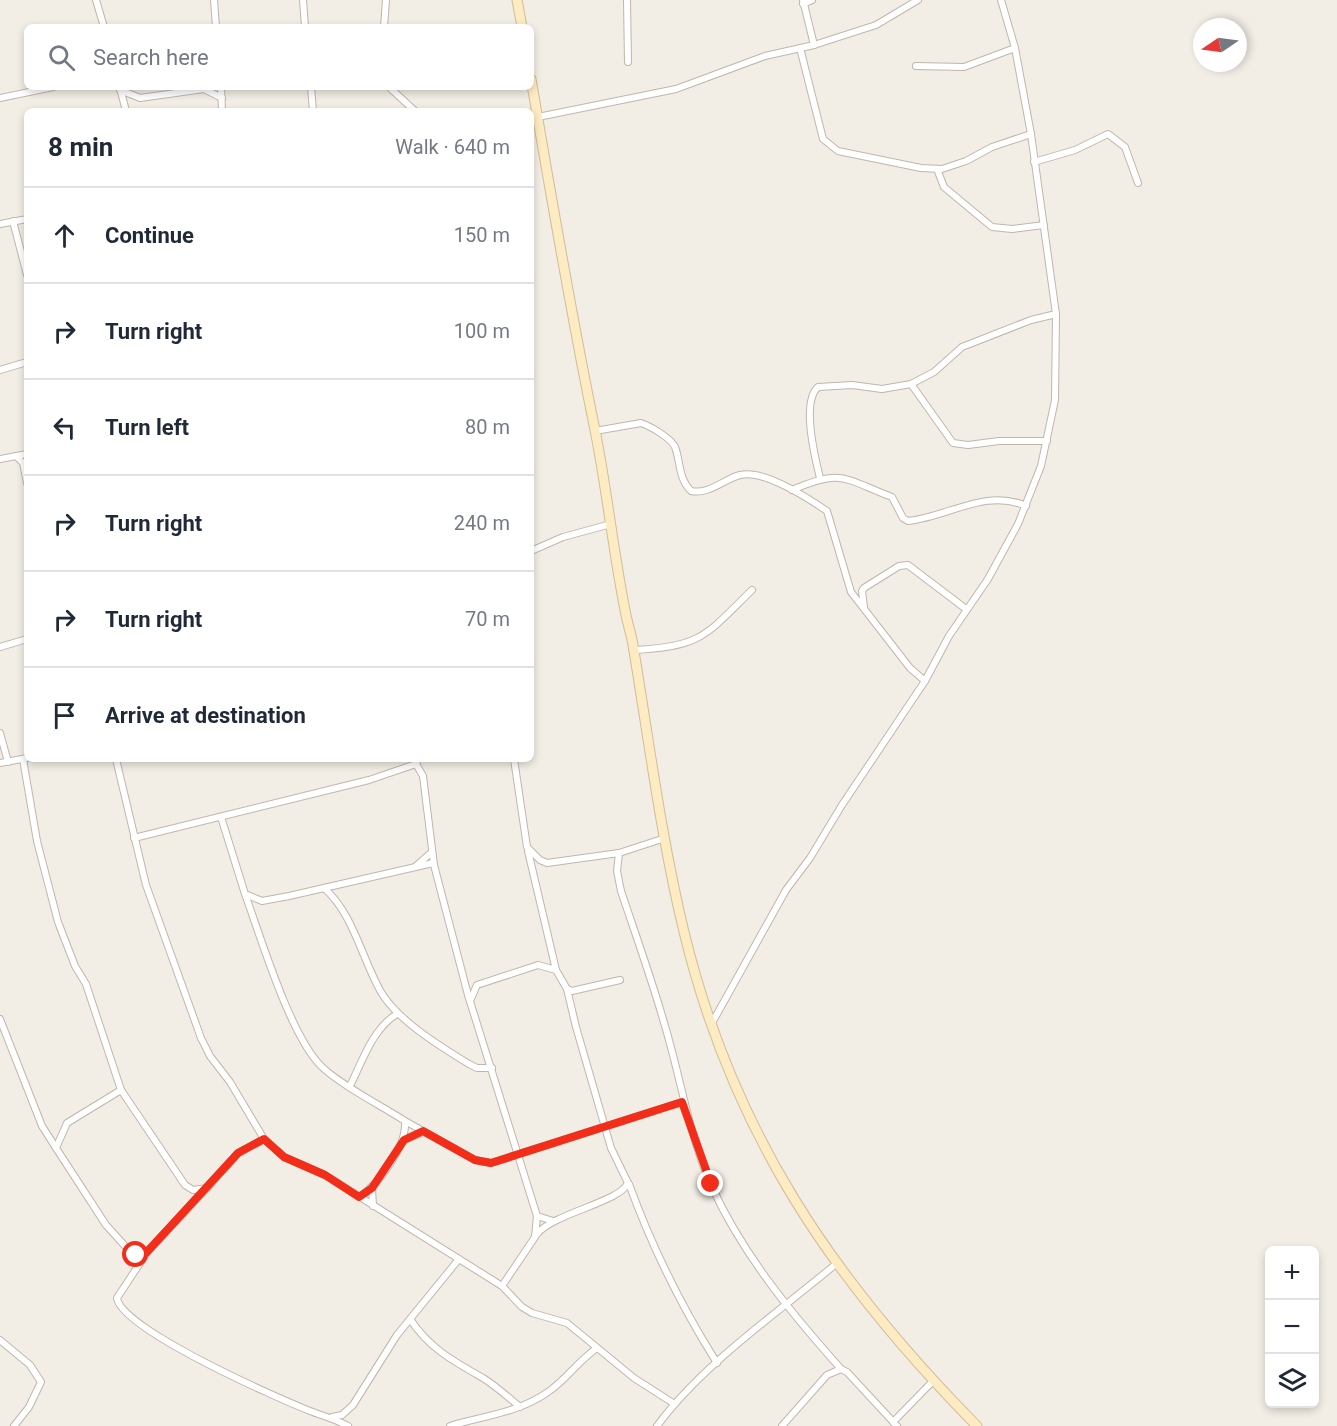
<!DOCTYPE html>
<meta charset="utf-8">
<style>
:root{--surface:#fff;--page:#f6f6f7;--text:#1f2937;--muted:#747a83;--line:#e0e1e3}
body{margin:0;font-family:Roboto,sans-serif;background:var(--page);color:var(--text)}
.controls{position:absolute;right:18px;bottom:18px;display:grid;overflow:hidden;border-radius:9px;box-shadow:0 3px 9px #0003}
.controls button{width:54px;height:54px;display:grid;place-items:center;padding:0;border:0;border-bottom:2px solid var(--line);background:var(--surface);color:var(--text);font:30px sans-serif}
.compass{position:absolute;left:1193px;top:18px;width:54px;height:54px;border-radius:50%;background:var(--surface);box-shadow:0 3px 9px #0003;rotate:257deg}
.stop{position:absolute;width:18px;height:18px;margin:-14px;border:4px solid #f22e1b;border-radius:50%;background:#fff}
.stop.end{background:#f22e1b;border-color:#fff;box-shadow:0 2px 6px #0008}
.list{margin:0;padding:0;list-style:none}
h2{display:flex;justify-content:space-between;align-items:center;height:78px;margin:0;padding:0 24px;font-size:26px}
h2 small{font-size:20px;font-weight:400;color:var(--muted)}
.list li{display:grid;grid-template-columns:39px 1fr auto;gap:18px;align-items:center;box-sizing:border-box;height:96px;padding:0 24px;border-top:2px solid var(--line)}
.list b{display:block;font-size:22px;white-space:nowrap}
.list em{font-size:20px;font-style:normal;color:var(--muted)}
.icon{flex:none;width:33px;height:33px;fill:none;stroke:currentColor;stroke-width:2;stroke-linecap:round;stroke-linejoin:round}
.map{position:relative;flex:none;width:1337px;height:1426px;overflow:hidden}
.search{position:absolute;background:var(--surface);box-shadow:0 3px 9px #0003;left:24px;top:24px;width:510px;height:66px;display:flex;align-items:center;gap:15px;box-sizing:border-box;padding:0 21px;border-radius:9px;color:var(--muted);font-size:22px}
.panel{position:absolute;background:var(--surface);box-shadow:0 3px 9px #0003;left:24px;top:108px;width:510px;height:654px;border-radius:9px}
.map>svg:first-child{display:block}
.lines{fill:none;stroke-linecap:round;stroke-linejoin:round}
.street-casing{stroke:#c0b7ab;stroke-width:8}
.secondary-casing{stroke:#d1bd96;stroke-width:11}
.street{stroke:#fff;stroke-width:6}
.secondary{stroke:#fdebc4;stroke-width:9}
.route{stroke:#f22e1b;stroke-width:8}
</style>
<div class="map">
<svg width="1337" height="1426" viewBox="0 0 1337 1426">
<rect width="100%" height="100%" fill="#f2ede5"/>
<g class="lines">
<g class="street-casing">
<g id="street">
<polyline points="96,0 104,27"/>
<polyline points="214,0 216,27"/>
<polyline points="303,0 305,27"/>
<polyline points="627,0 628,62"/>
<polyline points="803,0 814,45"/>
<polyline points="803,4 812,0"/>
<polyline points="384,27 386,0"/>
<polyline points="800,48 823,139 838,151 921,168 942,169 966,161 992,147 1031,134"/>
<polyline points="916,66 964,67 1015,48"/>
<polyline points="221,87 222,111"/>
<polyline points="311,87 313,111"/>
<polyline points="389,87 415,111"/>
<polyline points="120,88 126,111"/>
<polyline points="120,90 140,98 204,89 222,98"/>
<polyline points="0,98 53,87"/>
<polyline points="538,117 676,89 765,56 814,45 876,25 918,0"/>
<polyline points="1034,162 1075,150 1108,134 1125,147 1138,183"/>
<polyline points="937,169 944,187 992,227 1012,229 1044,225"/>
<polyline points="13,221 27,275"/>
<polyline points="0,224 27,219"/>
<polyline points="0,370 27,362"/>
<polyline points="911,384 953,443 968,445 999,441 1047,441"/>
<path d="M595,431L641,423C650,426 671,438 675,447C681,463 678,478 691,491C709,495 724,479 740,475C763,469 808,498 827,511L851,592L910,668L925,681"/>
<polyline points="16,456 23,463 27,483"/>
<polyline points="0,459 27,454"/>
<path d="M820,478C815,458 801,402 818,387L852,385L882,389L911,384L934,372L962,347L1031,320L1056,314"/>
<path d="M792,490C843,468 844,479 892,497L903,518L908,521C948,517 986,488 1026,506"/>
<polyline points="531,551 563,537 611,524"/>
<polyline points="864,607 862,591 864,588 899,566 908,565 966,609"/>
<polyline points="0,647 27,639"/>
<path d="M633,650C702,647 706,635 752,590"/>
<polyline points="0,733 8,762"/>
<polyline points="23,759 37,841 58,922 75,966 86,984 121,1090 185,1185 193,1190 207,1188 238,1153 264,1139 284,1157 325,1175 502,1286 522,1307 532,1313 567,1323 634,1378 673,1403"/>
<polyline points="116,759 146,885 201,1038 210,1056 230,1082 264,1139"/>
<polyline points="514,759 527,847 540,860 547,863 619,853 665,838"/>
<polyline points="0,763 27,758"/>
<polyline points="416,764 423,776 434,865 468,995 537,1216 535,1237 502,1286"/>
<polyline points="221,817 245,894 262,901 289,896 433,863"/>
<polyline points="134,838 369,780 416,764 418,759"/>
<polyline points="528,851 556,970"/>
<path d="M619,853L617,871L621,891C636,936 652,980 665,1026C681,1079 689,1136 712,1187C743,1255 792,1314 841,1369"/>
<polyline points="416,866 432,852"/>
<path d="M324,888C353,913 362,959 381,992C397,1020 441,1047 469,1064L477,1068H492"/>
<path d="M245,894C261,938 290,1035 321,1066C339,1084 382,1106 405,1121C407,1146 379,1184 359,1197"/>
<polyline points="470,1001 477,985 538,965 556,970 567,989 572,991 620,980"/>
<polyline points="0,1019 42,1126 56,1148 106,1225 125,1246 136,1255 146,1253 206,1189"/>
<polyline points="712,1023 786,890 810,858 842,805 925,681 949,636 988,579 1018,524 1041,466 1055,400 1056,314 1031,134 1015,48 1001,0"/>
<path d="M350,1086C362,1062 373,1028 397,1014"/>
<polyline points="405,1121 475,1160 491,1163 682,1102"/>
<polyline points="404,1140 423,1132"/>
<polyline points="56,1148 67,1123 121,1090"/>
<path d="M629,1184C652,1247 681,1306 717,1363"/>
<polyline points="372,1189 373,1206"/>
<polyline points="537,1216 553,1221"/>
<path d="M537,1234C554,1213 620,1202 628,1183L611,1148L576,1027L567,989"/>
<path d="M146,1254L117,1298C121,1329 277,1398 310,1411C323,1416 335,1419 348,1426"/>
<path d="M410,1319C429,1348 453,1361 483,1378C496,1386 508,1397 520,1407"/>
<polyline points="0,1340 30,1365 41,1382 29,1407 14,1426"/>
<polyline points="332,1417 342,1415 353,1405 397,1335 459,1259"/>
<polyline points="893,1422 933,1381"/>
<path d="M450,1426C483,1416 518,1413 548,1392C566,1380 578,1361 597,1348"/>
<path d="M657,1426C703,1364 776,1314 836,1264"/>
<polyline points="782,1426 827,1375 841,1369 847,1372 897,1426"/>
</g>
</g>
<g class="secondary-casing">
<g id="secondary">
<polyline points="517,0 522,27"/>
<path d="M531,79C551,196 571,314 595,430C607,490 613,550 625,610C627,622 631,633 633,645C649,741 661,837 684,932C733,1134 833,1280 977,1426"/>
</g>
</g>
<use href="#street" class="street"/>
<use href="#secondary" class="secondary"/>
</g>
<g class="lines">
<polyline class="route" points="136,1255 146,1253 238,1153 264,1139 284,1157 325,1175 359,1197 372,1188 404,1140 423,1131 475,1160 491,1163 682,1102 711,1184"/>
</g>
</svg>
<div class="controls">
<button>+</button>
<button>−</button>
<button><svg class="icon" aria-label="layers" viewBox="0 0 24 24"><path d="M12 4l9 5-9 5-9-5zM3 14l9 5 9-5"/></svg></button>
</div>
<svg class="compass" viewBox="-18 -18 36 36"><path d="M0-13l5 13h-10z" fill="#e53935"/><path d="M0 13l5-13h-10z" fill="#747a83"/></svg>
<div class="stop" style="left:136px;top:1255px"></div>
<div class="stop end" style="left:711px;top:1184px"></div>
<div class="search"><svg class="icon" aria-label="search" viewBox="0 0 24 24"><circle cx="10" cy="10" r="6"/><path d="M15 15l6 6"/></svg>Search here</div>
<section class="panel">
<h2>8 min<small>Walk · 640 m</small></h2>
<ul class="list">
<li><svg class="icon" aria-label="ahead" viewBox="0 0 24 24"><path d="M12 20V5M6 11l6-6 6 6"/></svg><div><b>Continue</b></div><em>150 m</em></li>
<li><svg class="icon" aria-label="right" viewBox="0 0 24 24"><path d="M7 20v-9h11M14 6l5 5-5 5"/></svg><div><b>Turn right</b></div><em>100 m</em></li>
<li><svg class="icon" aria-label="left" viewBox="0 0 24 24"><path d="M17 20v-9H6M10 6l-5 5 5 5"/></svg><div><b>Turn left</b></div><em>80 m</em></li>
<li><svg class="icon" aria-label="right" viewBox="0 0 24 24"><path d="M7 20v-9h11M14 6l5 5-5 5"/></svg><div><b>Turn right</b></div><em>240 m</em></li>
<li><svg class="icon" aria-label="right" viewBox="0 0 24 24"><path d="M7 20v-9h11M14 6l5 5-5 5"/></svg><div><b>Turn right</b></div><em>70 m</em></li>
<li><svg class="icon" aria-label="arrive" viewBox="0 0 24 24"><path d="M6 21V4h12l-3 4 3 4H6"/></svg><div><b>Arrive at destination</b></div></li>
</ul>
</section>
</div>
